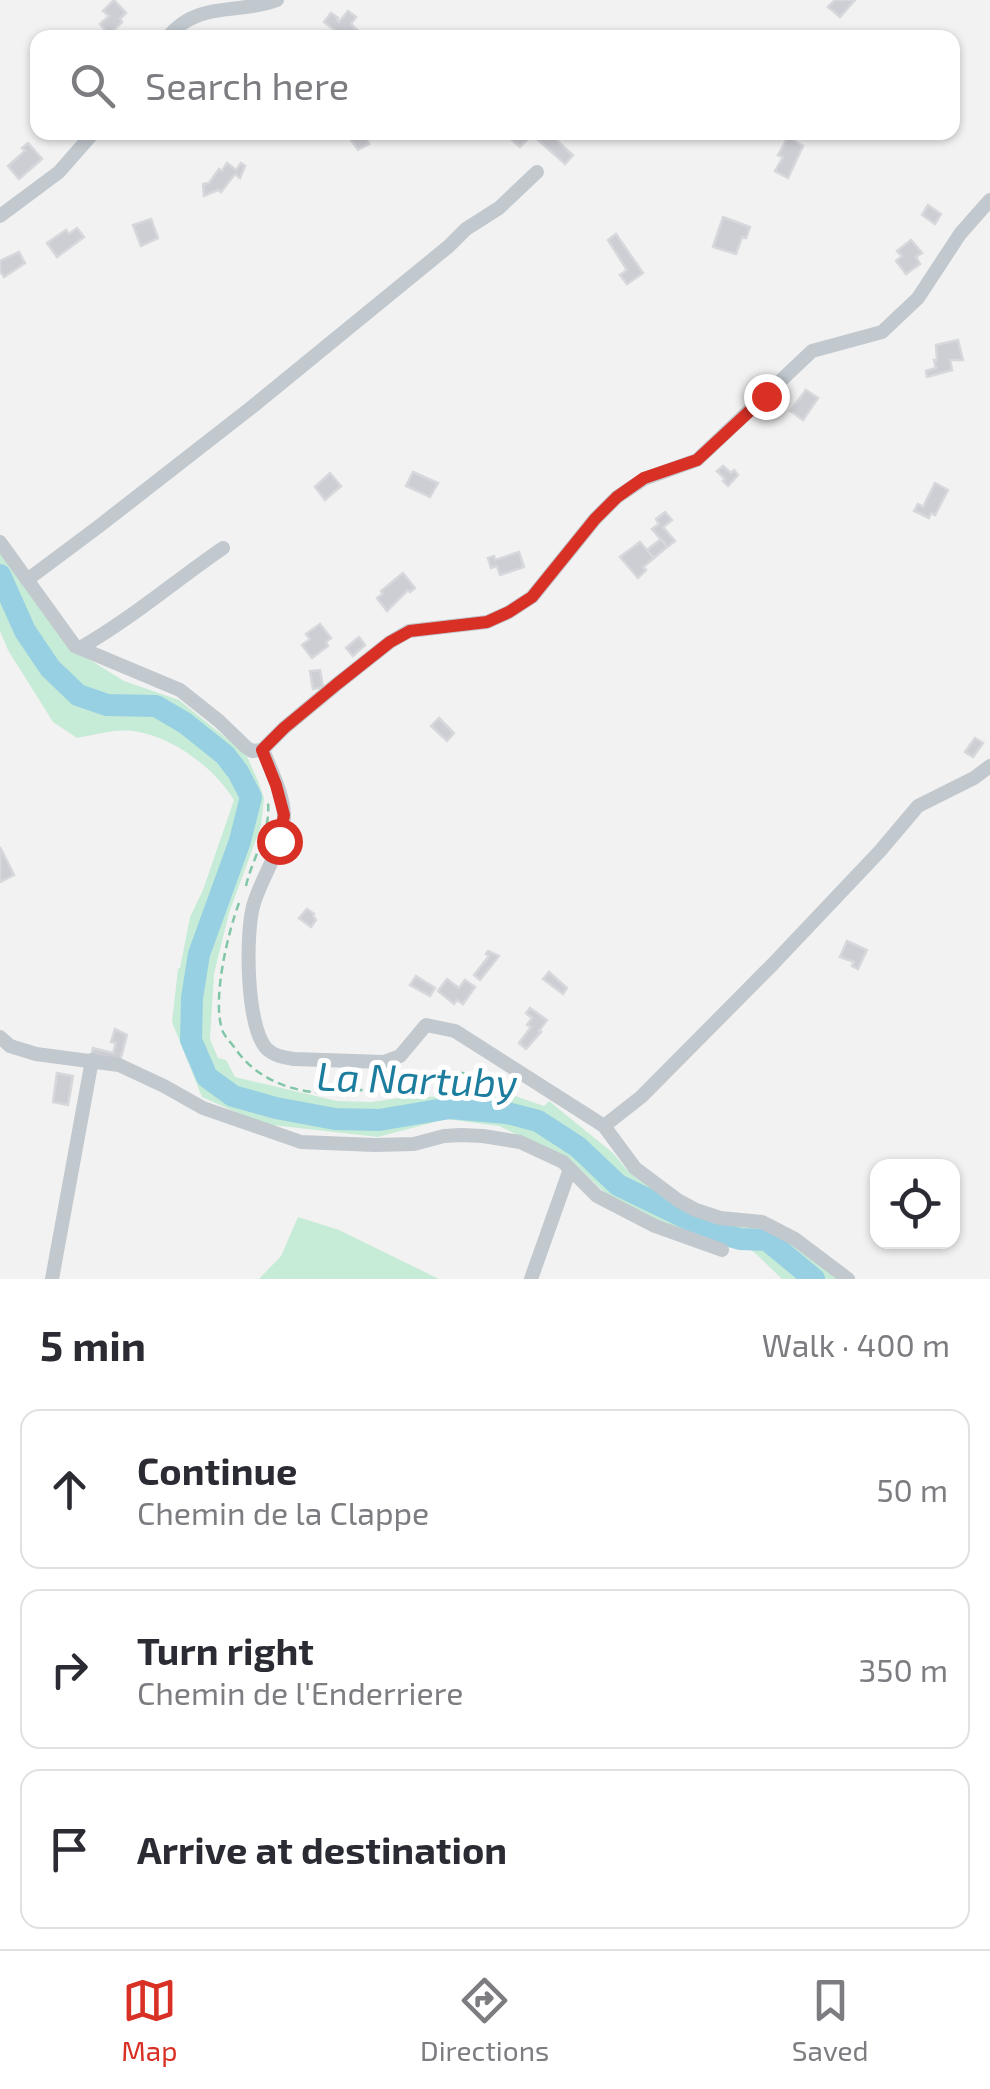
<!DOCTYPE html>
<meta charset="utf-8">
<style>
:root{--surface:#fff;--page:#f7f7f7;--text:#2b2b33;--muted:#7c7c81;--line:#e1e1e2;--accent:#d93025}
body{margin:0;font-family:"Exo 2",sans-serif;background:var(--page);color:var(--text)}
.controls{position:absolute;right:30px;bottom:30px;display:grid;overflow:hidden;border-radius:20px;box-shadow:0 2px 8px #0004}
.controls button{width:90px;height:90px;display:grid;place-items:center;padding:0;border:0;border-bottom:2px solid var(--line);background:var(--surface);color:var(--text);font:50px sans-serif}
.stop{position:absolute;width:30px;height:30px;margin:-22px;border:8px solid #d93025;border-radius:50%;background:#fff}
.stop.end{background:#d93025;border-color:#fff;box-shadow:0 2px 10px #0008}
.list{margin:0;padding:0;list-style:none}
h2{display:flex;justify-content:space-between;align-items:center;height:130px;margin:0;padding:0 40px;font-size:42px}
h2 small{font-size:32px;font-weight:400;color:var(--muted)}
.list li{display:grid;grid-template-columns:65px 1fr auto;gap:30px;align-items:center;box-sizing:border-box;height:160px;margin:0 20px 20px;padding:0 20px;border:2px solid var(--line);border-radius:20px}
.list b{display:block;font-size:38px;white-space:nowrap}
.list p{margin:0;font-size:32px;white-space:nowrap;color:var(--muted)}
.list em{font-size:32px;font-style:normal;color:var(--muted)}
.icon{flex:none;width:55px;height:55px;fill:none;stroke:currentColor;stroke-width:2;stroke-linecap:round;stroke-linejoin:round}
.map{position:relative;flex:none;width:990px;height:1279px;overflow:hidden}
.search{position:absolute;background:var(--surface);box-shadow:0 2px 8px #0004;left:30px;right:30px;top:30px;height:110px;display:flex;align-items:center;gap:25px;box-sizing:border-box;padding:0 35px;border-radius:20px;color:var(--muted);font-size:38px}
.sheet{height:670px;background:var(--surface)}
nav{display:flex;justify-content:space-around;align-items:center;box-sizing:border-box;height:140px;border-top:2px solid var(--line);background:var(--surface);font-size:28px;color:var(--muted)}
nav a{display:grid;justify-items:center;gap:5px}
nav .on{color:var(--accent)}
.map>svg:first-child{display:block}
.green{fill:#c6ebd6}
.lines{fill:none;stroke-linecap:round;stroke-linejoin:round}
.river{stroke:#98d0e3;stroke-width:22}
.building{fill:#ccced3;stroke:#d6d8dc;stroke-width:2.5}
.path{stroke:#81c6a7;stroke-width:2.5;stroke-dasharray:8 5;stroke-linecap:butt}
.minor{stroke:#c1c8ce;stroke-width:14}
.route{stroke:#d93025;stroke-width:12}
.labels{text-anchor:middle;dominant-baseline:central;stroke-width:10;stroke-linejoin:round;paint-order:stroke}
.water-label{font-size:40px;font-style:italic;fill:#1d7d9e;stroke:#fff}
</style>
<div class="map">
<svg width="990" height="1279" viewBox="0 0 990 1279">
<rect width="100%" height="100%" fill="#f3f2f2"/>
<g class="green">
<path d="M0,552L71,648L124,681L179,700L246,754L258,781L264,798L261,826L229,913L214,974L210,1039L218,1058L226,1060L235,1077L337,1101L371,1102L407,1097L515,1096L544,1106L549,1101L613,1153L627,1170L713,1213L720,1222L748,1228L758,1223L851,1279H782L755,1253L740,1242L725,1247L658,1223L615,1202L569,1159L499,1126L446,1119L378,1137L263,1124L202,1097L172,1022L178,969L180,968L190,917L203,890L234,800C214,767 170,735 132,731C115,729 94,735 77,738L53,722L8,650L0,631Z"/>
<polygon points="298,1217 339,1230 439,1279 259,1279 281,1256"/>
</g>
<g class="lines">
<polyline class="river" points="0,575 25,631 50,668 78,695 107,705 156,706 185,723 225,755 238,772 251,797 240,841 199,954 192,998 191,1040 207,1077 233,1096 276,1108 335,1119 379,1120 450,1108 507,1113 538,1121 578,1147 618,1185 715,1232 740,1239 767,1240 814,1279"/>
</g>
<g class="building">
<polygon points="114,0 126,13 120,19 122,22 109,35 100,24 109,16 103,11"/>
<polygon points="835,0 855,0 840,17 828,7"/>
<polygon points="348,11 356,17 351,24 358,31 353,38 338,38 334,34 336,31 324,22 331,13 338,18 337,20 339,22"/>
<polygon points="345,132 363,132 369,144 358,150"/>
<polygon points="518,132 529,132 532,135 520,147 512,140"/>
<polygon points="529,132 547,132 573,155 565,164"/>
<polygon points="788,137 803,146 788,178 775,171 783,157 778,155"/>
<polygon points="28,143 42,159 19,179 8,166 25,151 22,148"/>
<polygon points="227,163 236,170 241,163 245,166 240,178 235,174 221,192 218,190 204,196 203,184 209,183 219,169 222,171"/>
<polygon points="928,205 941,214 935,224 922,215"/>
<polygon points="723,217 750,227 746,238 742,237 736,254 713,247"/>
<polygon points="151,219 158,238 141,246 133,225"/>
<polygon points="77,228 84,237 57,257 47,243 66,230 69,234"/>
<polygon points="616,234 643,273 627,284 620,275 627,270 608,240"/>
<polygon points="911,240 922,253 916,257 920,264 906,274 896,261 902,256 897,251"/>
<polygon points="19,252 25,263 4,277 0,271 0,261"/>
<polygon points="958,340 963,360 950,360 952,370 927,377 926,371 936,368 934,360 937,360 936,345"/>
<polygon points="806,390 818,398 803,420 790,411"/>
<polygon points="723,466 731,473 734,470 738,475 728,486 723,481 725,479 717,471"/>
<polygon points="413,472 438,483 430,497 406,486"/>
<polygon points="330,473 341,486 325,500 315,487"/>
<polygon points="935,483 948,490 935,515 931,513 929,518 914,511 918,504 923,507"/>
<polygon points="665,512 672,520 663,527 675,541 667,547 652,529 659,524 656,519"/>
<polygon points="661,539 667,547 654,558 647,550"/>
<polygon points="640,542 654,558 643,567 646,570 638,578 620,557"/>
<polygon points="519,552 524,567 500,575 497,566 491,568 488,558 494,556 495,560"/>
<polygon points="403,573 415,588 410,592 408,590 387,611 377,598 383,594 381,591"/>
<polygon points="320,624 331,638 326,642 328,646 312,658 302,645 310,639 306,634"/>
<polygon points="359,637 365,645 353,656 346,648"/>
<polygon points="320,670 323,687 313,689 310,671"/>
<polygon points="439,718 454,733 447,741 431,726"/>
<polygon points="975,738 983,743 973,757 965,752"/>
<polygon points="0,847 14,875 0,882"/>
<polygon points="307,909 314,914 313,916 316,920 311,927 299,918"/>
<polygon points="847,941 867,950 858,969 852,966 854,962 840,957"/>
<polygon points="488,951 499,956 480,980 474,975 489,956 486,954"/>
<polygon points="549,972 567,988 563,994 543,979"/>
<polygon points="416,976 435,988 430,996 410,985"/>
<polygon points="447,979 459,988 465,980 475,987 463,1004 457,1000 454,1004 438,991"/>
<polygon points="530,1008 547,1020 539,1031 541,1032 526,1049 519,1043 531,1027 527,1025 532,1018 526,1013"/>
<polygon points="115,1029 127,1035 120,1061 91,1056 93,1048 113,1053 116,1043 111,1042"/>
<polygon points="57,1073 73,1076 68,1105 53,1102"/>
</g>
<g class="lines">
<g class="path">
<path d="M246,886C252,858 271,832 268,803"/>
<path d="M239,903C228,932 211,1002 223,1032C226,1038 233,1045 237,1051C258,1079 289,1091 324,1093C368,1094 404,1077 446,1073C467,1071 486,1078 507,1081"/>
</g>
<g class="minor">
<path d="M167,38C197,0 238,15 277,0"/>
<polyline points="0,216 59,172 94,132"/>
<path d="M0,542L75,646L180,690L219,721L246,747L252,751L262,750L265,755C272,772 283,795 284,814C285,845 263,874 254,903C245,931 246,1025 266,1048C273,1056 285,1058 294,1059L384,1062L400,1056L426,1025L455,1031L604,1126L635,1168L679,1201L696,1210L720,1218L762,1222L795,1239L848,1279"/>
<polyline points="27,580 98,527 252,407 449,246 466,229 499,208 537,172"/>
<path d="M80,648C131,619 175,581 223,548"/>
<polyline points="262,750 284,728 337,684 390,642 409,631 487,622 509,612 532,597 595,519 617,497 644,479 697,460 812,351 882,332 918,298 960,234 990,200"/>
<polyline points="0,1037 10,1046 36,1054 119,1065 164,1086 203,1108 301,1142 375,1145 414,1144 444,1136 461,1135 483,1136 520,1142 563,1162 597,1196 655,1226 722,1250"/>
<polyline points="604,1126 641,1097 772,965 880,851 918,806 974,778 990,766"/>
<polyline points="52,1279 92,1060"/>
<polyline points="531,1279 570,1169"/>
</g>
</g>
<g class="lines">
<polyline class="route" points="279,841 284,815 276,785 262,750 284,728 337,684 390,642 410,631 487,622 509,612 532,597 595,519 617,497 644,478 697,460 766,396"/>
</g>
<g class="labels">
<g class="water-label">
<text transform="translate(417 1078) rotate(2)">La Nartuby</text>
</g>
</g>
</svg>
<div class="controls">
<button><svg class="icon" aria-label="locate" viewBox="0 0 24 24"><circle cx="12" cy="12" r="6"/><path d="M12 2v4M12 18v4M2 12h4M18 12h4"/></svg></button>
</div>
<div class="stop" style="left:279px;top:841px"></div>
<div class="stop end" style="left:766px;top:396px"></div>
<div class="search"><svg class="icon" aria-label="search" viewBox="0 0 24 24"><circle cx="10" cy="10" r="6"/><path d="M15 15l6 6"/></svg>Search here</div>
</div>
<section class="sheet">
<h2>5 min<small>Walk · 400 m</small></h2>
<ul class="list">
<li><svg class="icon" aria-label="ahead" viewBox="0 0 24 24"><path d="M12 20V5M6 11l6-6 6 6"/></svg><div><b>Continue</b><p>Chemin de la Clappe</p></div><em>50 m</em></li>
<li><svg class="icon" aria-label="right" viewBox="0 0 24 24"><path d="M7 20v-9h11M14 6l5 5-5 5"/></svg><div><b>Turn right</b><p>Chemin de l'Enderriere</p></div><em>350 m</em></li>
<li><svg class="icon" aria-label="arrive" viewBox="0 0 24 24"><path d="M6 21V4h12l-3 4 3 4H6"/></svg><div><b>Arrive at destination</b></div></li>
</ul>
</section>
<nav>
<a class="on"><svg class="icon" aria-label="map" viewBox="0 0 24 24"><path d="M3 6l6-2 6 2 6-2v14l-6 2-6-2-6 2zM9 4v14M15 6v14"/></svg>Map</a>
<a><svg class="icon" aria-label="directions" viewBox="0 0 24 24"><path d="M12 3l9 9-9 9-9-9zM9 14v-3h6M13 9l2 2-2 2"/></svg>Directions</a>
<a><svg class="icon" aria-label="saved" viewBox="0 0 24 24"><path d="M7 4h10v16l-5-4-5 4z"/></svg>Saved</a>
</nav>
